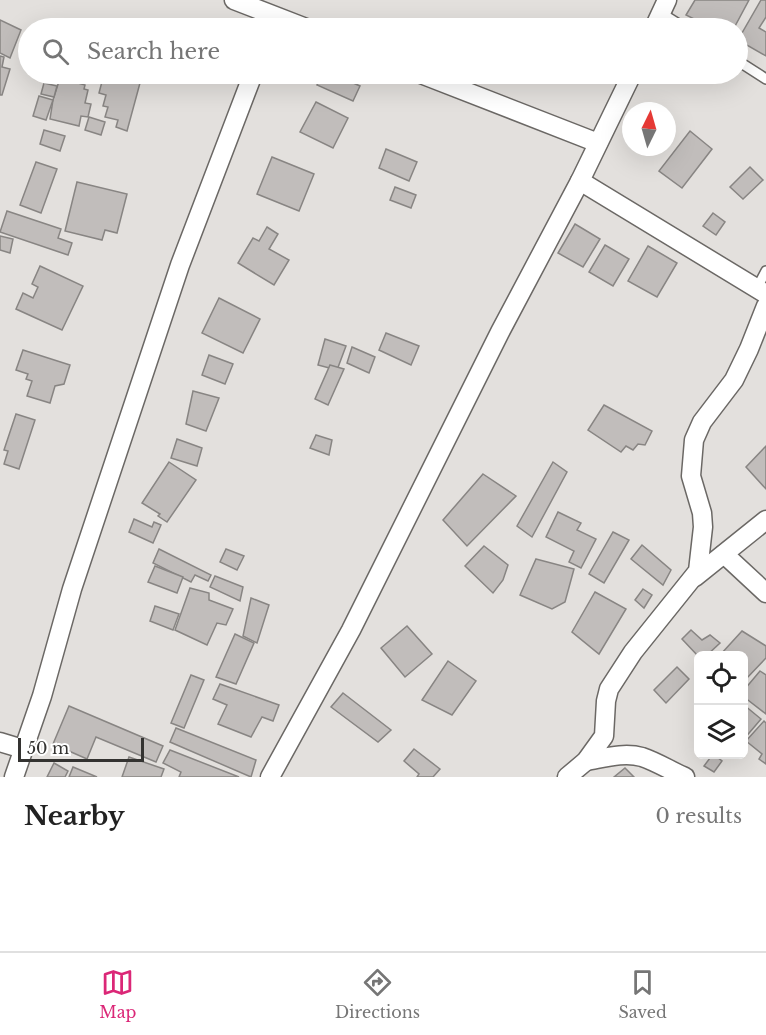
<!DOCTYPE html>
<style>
:root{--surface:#fff;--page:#f2f2f2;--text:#222;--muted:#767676;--line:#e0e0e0;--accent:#db2777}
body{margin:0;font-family:"Libre Baskerville",serif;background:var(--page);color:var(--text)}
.controls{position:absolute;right:18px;bottom:18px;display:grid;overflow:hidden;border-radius:9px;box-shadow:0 6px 24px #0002}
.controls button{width:54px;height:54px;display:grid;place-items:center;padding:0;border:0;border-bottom:2px solid var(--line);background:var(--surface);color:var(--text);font:30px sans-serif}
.compass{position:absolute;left:622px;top:102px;width:54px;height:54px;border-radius:50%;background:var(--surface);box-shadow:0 6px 24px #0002;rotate:5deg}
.scale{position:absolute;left:18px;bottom:15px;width:126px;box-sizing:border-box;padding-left:6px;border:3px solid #343331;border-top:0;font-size:16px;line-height:21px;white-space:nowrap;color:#343331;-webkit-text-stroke:4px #fff;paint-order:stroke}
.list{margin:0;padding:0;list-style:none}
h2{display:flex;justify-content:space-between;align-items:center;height:78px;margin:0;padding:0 24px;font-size:26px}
h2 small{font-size:20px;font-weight:400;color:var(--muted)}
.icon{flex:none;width:33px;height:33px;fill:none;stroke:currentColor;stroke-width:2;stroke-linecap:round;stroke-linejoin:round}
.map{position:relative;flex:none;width:766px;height:777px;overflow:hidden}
.search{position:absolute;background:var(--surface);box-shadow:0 6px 24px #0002;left:18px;right:18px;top:18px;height:66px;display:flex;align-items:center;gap:15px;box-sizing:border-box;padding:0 21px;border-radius:33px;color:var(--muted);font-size:22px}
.sheet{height:174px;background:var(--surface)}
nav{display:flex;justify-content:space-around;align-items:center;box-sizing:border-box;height:84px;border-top:2px solid var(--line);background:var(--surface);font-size:16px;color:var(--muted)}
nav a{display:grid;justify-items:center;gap:3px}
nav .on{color:var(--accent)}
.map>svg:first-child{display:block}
.building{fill:#c1bdbb;stroke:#888583;stroke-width:1.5}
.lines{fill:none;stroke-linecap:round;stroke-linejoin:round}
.lane-casing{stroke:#6b6865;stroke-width:12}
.street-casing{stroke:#6b6865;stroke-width:21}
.lane{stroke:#fff;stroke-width:9}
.street{stroke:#fff;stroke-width:18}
</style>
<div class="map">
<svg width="766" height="777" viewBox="0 0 766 777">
<rect width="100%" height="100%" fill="#e3e0dd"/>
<g class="building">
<polygon points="695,0 749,0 734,28 712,28 686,15"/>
<polygon points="761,0 766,0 766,17 759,28 766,32 766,56 738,40"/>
<polygon points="0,20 21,30 10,58 0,53"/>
<polygon points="0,56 4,57 2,67 10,69 2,95 0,95"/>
<polygon points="104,74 125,74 123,79 140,83 127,131 116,127 118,120 105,117 108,107 103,106 106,95 99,93"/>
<polygon points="323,74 333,74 360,86 353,101 317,85"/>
<polygon points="60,78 85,85 84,89 88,90 85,103 91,104 88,117 81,116 79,126 50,119 53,100"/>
<polygon points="44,83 57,86 54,97 41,94"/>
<polygon points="39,96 53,100 46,120 33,116"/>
<polygon points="316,102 348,118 333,148 300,132"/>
<polygon points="89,117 105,122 101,135 85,130"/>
<polygon points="44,130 65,136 60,151 40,144"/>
<polygon points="690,131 712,149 682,188 659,171"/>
<polygon points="386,149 417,162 409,181 379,168"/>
<polygon points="272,157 314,174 299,211 257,194"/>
<polygon points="36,162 57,169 41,213 20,205"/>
<polygon points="750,167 763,180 743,199 730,187"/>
<polygon points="77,182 127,194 117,233 105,230 102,240 65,231"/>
<polygon points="395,187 416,195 411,208 390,200"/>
<polygon points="7,211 61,229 58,238 72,243 68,255 0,232"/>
<polygon points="713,213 725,222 716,235 703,226"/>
<polygon points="575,224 600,239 583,267 558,253"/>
<polygon points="267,227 278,234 269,249 289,260 274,285 238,263 253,238 259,241"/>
<polygon points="0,236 13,239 10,253 0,250"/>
<polygon points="605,245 629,259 613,286 589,272"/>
<polygon points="648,246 677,263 657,297 628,281"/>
<polygon points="40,266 83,286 62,330 16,309 23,293 33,298 38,287 32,284"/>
<polygon points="219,298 260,319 243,353 202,333"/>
<polygon points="386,333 419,346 411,365 379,350"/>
<polygon points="325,339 346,346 337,370 318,365"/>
<polygon points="352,347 375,357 369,373 347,363"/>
<polygon points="23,350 70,365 64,384 55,386 50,403 27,396 32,381 26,379 28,374 16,370"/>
<polygon points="209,355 233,364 225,384 202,375"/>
<polygon points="330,365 344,369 328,405 315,399"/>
<polygon points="193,391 219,398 206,431 186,424"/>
<polygon points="604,405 652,431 645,445 638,444 633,450 626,446 621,452 588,430"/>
<polygon points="16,414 35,420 19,469 4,464 8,451 4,450"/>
<polygon points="316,435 332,440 329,455 310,448"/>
<polygon points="177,439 202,448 197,466 171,458"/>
<polygon points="766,446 766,489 746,467"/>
<polygon points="169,462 196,480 167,522 158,516 160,514 142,503"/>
<polygon points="553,462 567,472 532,537 517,526"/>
<polygon points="483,474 516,496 467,546 443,520"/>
<polygon points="558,512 581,523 577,530 596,539 581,568 569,562 574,551 546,537"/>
<polygon points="134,519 152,527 154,522 161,525 153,543 129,532"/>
<polygon points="613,532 629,540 604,583 589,574"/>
<polygon points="642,545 671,570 663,585 631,559"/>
<polygon points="484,546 508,565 503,580 493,593 465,566"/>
<polygon points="159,549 211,575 208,581 195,575 191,582 153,563"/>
<polygon points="226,549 244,556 237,570 220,562"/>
<polygon points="536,559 574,569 565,602 552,609 520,595"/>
<polygon points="155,566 183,577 177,593 148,582"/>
<polygon points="215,576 243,587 240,601 210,587"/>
<polygon points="190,588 209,593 209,600 233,609 226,625 217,623 207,645 175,630"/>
<polygon points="643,589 652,595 644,608 635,600"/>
<polygon points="595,592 626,609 599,654 572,632"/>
<polygon points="251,598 269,605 257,643 243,636"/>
<polygon points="155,606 179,614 173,630 150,621"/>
<polygon points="407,626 432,654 405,677 381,648"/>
<polygon points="691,630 702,640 710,635 720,643 706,656 698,656 682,639"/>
<polygon points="742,631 766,646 766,658 747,678 744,675 744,656 723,656 721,654"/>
<polygon points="235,634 254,643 236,684 216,677"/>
<polygon points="448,661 476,681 452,715 422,700"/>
<polygon points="677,667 689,679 666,703 654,690"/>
<polygon points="760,671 766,675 766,714 744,697 744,690"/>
<polygon points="191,675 204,680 184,728 171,723"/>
<polygon points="220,684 279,705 273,721 262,717 251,737 218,724 227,705 213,699"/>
<polygon points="343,693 391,730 378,742 331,707"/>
<polygon points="744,705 761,719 744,739"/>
<polygon points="69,706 163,746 156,762 96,737 87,759 53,744"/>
<polygon points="764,721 766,723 766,764 759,759 762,754 746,741"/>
<polygon points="176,728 256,760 251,777 170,742"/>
<polygon points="414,749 440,769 433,777 417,777 419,774 404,761"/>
<polygon points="170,750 239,777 179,777 181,772 163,763"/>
<polygon points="713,754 722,761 714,772 704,766"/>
<polygon points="129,757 164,769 161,777 122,777"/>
<polygon points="54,763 68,771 65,777 47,777"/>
<polygon points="73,767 97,777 69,777"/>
<polygon points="625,768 634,777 614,777"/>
</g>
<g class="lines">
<g class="lane-casing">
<g id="lane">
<polyline points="661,13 685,28"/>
<polyline points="738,61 766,79"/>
<polyline points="757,288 766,271"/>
</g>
</g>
<g class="street-casing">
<g id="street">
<polyline points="234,0 306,28"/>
<polyline points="654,28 667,0"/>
<polyline points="421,74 598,143"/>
<polyline points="580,181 766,294"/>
<polyline points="724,554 766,593"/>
<polyline points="695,577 766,520"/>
<polyline points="0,742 23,749"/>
<path d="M586,761C604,758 624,752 642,757C657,762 671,771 685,777"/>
<polyline points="14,777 42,696 72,589 180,265 253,74"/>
<polyline points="270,777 351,630 500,332 580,181 632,74"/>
<polyline points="567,777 586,761 604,736 606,701 609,689 633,652 698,571 703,527 702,513 691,476 694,440 702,422 734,380 749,349 766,306"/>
</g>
</g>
<use href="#lane" class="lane"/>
<use href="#street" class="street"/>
</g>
</svg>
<div class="controls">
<button><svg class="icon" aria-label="locate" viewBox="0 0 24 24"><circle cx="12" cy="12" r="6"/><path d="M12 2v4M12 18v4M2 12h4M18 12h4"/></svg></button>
<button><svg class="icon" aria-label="layers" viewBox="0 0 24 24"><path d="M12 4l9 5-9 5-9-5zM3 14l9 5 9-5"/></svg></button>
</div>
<svg class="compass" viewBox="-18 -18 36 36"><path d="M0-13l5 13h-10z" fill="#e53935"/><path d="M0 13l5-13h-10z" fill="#767676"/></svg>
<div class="scale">50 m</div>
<div class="search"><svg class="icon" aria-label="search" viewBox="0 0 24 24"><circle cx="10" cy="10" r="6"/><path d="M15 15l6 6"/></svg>Search here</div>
</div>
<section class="sheet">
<h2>Nearby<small>0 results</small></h2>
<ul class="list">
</ul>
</section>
<nav>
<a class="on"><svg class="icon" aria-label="map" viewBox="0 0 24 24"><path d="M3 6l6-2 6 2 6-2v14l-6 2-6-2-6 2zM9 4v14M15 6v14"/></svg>Map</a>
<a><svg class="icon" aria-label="directions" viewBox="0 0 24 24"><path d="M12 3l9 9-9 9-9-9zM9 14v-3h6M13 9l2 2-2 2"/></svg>Directions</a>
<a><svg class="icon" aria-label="saved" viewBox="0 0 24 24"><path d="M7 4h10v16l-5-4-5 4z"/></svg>Saved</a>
</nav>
